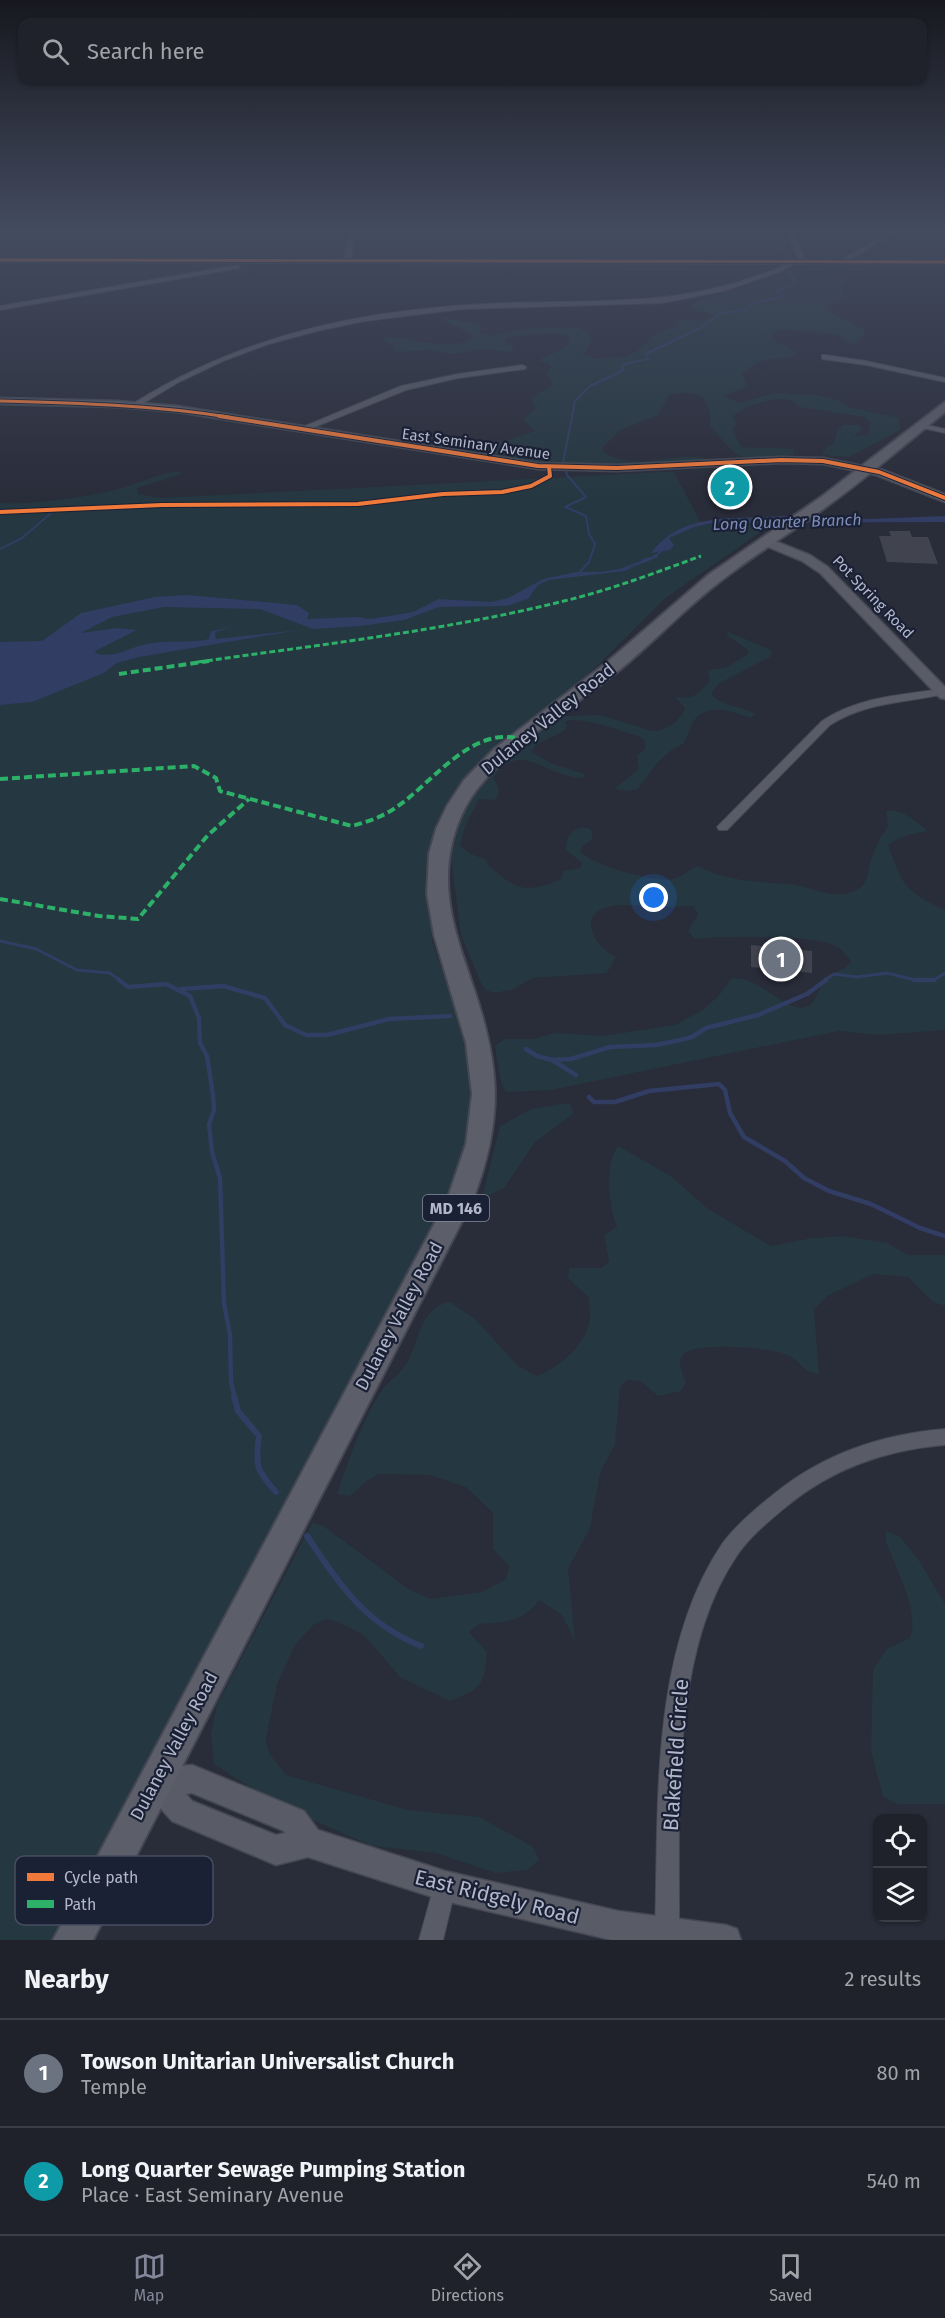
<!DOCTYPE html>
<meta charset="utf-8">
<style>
:root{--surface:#1f212b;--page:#2c2e37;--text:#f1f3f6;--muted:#a1a3a9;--line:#3c3e47;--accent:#828698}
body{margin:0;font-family:"Fira Sans",sans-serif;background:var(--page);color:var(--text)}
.controls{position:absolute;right:18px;bottom:18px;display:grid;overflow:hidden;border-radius:12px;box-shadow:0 2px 4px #0004}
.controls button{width:54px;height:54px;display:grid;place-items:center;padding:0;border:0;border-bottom:2px solid var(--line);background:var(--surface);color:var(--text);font:30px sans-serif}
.you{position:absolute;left:654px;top:898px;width:21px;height:21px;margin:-15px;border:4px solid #fff;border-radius:50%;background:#1a73e8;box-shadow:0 0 0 9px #1a73e833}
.badge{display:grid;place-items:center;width:39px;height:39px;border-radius:50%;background:var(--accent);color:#fff;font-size:20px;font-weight:700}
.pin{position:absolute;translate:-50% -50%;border:3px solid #fff;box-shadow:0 2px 6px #0006}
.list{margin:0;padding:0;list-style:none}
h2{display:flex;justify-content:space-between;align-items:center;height:78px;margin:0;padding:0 24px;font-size:26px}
h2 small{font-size:20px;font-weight:400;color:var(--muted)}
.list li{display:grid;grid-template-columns:39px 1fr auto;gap:18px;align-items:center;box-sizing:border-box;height:108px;padding:0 24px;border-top:2px solid var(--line)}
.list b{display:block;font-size:22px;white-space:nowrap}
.list p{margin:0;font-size:20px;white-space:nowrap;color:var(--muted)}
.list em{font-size:20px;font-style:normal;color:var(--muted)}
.icon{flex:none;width:33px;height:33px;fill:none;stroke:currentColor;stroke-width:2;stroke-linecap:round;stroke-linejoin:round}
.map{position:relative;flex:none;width:945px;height:1940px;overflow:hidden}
.search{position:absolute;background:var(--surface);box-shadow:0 2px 4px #0004;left:18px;right:18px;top:18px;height:66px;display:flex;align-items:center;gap:15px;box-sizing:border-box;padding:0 21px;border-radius:12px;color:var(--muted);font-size:22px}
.sheet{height:294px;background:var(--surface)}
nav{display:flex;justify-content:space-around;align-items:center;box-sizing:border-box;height:84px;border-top:2px solid var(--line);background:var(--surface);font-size:16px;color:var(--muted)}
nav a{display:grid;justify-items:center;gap:3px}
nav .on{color:var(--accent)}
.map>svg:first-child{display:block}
.green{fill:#253740}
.water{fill:#313d63}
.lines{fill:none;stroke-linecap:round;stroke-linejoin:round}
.stream-far3{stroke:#313d63;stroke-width:2}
.stream-far2{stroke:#313d63;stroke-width:3}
.stream-far1{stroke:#313d63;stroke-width:4.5}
.stream{stroke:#313d63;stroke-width:6}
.building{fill:#41444f}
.minor-casing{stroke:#454852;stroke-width:2}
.tertiary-casing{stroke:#454852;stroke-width:3}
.primary-casing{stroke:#444753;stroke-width:4}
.minor{fill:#595c67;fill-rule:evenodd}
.tertiary{fill:#595c67;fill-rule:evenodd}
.primary{fill:#5c5e69;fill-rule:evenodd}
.quiet-far1{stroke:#2db169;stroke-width:3;stroke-dasharray:6 3;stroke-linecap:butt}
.quiet{stroke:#2db169;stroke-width:4;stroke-dasharray:8 4;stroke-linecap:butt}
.cycleway-far1-casing{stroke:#1b2135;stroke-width:5}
.cycleway-casing{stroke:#1b2135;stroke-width:6}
.cycleway-far1{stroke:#f17a3a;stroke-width:3}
.cycleway{stroke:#f17a3a;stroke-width:4}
.labels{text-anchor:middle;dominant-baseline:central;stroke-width:4.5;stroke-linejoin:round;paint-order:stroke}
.far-street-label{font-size:15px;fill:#b2b7cb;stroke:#1b2135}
.far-water-label{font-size:16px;font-style:italic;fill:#7e8db9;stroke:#1b2135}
.shield{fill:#1b2135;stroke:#858a9e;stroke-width:1.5}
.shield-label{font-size:16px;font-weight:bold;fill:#b2b7cb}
.street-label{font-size:18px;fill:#b2b7cb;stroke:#1b2135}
.near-street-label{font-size:21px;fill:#b2b7cb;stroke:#1b2135}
.key{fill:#1b2135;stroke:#484e62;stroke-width:1.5}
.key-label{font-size:16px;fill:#b2b7cb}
</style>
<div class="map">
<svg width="945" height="1940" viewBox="0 0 945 1940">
<rect width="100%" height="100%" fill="#292c39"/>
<g class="green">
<polygon points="0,229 239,229 234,241 0,241"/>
<path d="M851,265L837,272L848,283L841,291L844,297L826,307L832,314L862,328L865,332L858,342L852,344L837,334L779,329L772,336V340L796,352L795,356L759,361L742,374L748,386L724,396L739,403L775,393L815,395L837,400L848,407L899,418L900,430L849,457L822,455L826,448L834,443L837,430L843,425H859L862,430L853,436L867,435L871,422L864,417L800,407C798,406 796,403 793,401C780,394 740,406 733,417L737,425L732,429L741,447L793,449L794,454C780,457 755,463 741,456C730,451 719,435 710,426C712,396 698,388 669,395L658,415L620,430L603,447L604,452C637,476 681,445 716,462L565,466L456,452L449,449L503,442L535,431L523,419L536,408L531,400C536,390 549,392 552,382L547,374L551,367L549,363L537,361L566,347L570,337L556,333L509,337L503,340L516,350L509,352L481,349L454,354L427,350L398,352L393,350L394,346L383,340L385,337C412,337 446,352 472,339L470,333L443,320V317L482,326L479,333C498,340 512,329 530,328C546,327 562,329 578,328L585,331L592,341L583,355L597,359L627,356L639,350L655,334L680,325L679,319H713L715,316L688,307L697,302L761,282L783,271L799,267Z"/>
<path d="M780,466L674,472L702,525L779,519L664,599L564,699L444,813L433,840L429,866L432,941L456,1010L468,1062L470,1106L464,1164L451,1197L57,1940H0V503C36,504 75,499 110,491C135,486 156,473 181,471V474L137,488L138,494L162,498Z"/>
<path d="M729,632L773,651L770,657L718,684L711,694C722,707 741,705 755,714L751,718C734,712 706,701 693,722C688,730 688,737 683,744C672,748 658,761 651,771C638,789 640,794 614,789L639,769L637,756L645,749V741L640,737C624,732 579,715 565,722L567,726L565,730L536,745L531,752L553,764L585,774L583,778C548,779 521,737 493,778C498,786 502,792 495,800L479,799L465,826L460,845L469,853L487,860L488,865C516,889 523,894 560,880L564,871L580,868L582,863L566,850C565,835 577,822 591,830L593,839L582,846L580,851C590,865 656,883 673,879C682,877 689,869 698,866C724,881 759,882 788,884C811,885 840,906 863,885C867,880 868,873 869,868C873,851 878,840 888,826L886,811C902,808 916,822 928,831L907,835L888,844C903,887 904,890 945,910V1030L879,1035L839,1031L551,1090L506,1092L501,1082L495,1046L505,1039H533L555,1033L602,1036L675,1025L703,1010L719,995L731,979C758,972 792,1023 812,1003C817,998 821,985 824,977L845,968L851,961C847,957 843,950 838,947C816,934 722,936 695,939L688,931L698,914L693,906C684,906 675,907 665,907C648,907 591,896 591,925C592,940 604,950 616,957L607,973L532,978L512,990L493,993L485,989L481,983L461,935L451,858L461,819L473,796L506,760L545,728L565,716L600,715L652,731C665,732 681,721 685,708L675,697C694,700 698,694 710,681L708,670L727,667L748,654V650L726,635Z"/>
<polygon points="570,1103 573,1114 535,1142 504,1188 482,1198 500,1126 531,1109"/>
<path d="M618,1146L671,1176L708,1209L771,1246L812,1238L844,1236L887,1243L908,1255H945V1306L933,1302L908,1277L873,1274L827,1296L814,1309L819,1374C801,1372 803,1363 789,1356C775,1347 690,1341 682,1356C677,1364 683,1374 686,1382L681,1391L658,1396L640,1381L627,1380L620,1387L615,1444L600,1473L590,1528L568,1569L575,1641L562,1615L539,1600C524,1622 503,1623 479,1624L469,1632L487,1652C484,1686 482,1688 450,1701L400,1677L364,1635L339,1622L326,1619L313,1625L295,1645L277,1684L266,1739L269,1753L286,1775L408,1810L479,1817L532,1846L539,1860L527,1870L496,1873L436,1853L372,1846L274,1803L214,1764L211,1734L217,1705L312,1523L322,1525L407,1588L430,1599L482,1592L506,1579L509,1566L493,1549V1513L466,1487L430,1475L379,1474L368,1480L350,1496L337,1494C346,1467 366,1410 383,1389C389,1381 400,1374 405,1366C420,1343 418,1307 450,1302L476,1320L518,1366L537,1376C557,1368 581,1349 588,1327C591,1319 589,1307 589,1298L568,1278L569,1268H602L609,1261L604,1235L617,1227C609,1207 604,1164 618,1146Z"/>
<path d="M886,1531L899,1536L918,1559L945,1604V1804H897L883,1796L871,1751L873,1669L887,1649L910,1638C920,1612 896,1569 886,1542Z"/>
</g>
<g class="water">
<path d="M782,516L869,519L945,516V522L714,523L694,527L669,538L674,545L670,550L651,553C682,511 734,520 782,516Z"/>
<path d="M658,555V557L625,571L549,580L538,585L528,599L507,606L439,607L404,620L361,626L313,629L260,609L164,607L112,617L81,633L117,628L137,630L95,651L96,653C111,659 128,649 142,645C164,639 187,644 209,639L211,631L233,627L215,632L216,639L299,630L139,657L117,663L104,673L32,702L0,705V642L42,641L81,613L155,597L188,595L297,605L309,613L307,619L359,617L370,619L413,612L439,599L491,602L508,598L543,579L576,572H600L633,567L642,563V559Z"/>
</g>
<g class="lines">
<g class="stream-far3">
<polyline points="777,229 785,243 783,249 788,259"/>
<polyline points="0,549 22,538 50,514"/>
<polyline points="653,557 666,548"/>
<polyline points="620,570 646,560"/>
<polyline points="578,574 589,562 595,544 589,534 586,516 565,507 586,497 567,475 563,463 575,401 590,386 624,370 622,366 625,364 648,359 646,354 700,328 719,314 748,309 752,303 783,297 776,291 793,285 794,280 789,271"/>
</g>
<g class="stream-far2">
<polyline points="0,941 36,949 77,970 110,973 121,981"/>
<polyline points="824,981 834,974 857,977 887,973 915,980 934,980 945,973"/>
</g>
<g class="stream-far1">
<polyline points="119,980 128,987 166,984 190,996 199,1018 200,1043 207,1056 213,1095 214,1110 209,1124 212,1152 220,1178 224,1303 230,1335 231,1382 235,1398"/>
<polyline points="914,980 934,980"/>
<polyline points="181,989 223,986 265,998 285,1025 306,1035 327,1035 389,1019 450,1016"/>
<polyline points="526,1049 537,1056 552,1060 571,1059 610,1047 656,1045 676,1041 692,1037 706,1028 758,1015 807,994 826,980"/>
<polyline points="552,1060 576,1075"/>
<polyline points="589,1097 594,1102 615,1102 649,1091 719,1084 725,1090 730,1113 744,1137 785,1161 804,1178 829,1191 871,1204 920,1228 945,1236"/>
</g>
<g class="stream">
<path d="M234,1396L238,1411L259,1436C255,1465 256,1470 276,1492"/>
<path d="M307,1536C340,1585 364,1623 421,1646"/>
</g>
</g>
<g class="building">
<polygon points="889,531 910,531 912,537 928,537 938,564 887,562 879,536 891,536"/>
<polygon points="751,945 812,951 812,973 751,967"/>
</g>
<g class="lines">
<g class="minor-casing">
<g id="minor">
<path d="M343,229H349L354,237L351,259L799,260L786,229H792L805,260H841L894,229H901L850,260H945V264H791V266L782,271L724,291L662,303L463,309L365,321L317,331L269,344L223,361L179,382L137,407L133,405L134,403C250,331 371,308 506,303C590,300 673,306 753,277C765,273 776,270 787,264L0,262V258L344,259L348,237Z"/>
<polygon points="238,265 240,268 0,310 0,306"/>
<polygon points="825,355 866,361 945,378 945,382 866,365 822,359 822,355"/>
<polygon points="522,365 526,367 525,369 458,378 406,390 305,431 298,429 401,386 458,374"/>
<polygon points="918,423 945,429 945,433 918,427"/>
<path d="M942,689L945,690V694C904,703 866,702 830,725L727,830H719L717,827L822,721C858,697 900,695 942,689Z"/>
<path d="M945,1429V1445C886,1450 833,1468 787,1506C769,1521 749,1537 736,1557C669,1656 680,1817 679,1933L676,1940H658L655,1933C659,1808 649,1653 722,1544C736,1525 755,1509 774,1494C823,1454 882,1434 945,1429Z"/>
<polygon points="445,1875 453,1878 456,1886 443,1940 419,1940 434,1886 437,1878"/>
</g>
</g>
<g class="tertiary-casing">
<g id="tertiary">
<polygon points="0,398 118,401 177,406 538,463 617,465 781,457 823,458 883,470 945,494 945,502 876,475 823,464 781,463 617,471 538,469 177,412 118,407 0,404"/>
<polygon points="765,537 810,555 828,567 945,687 945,699 940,698 820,573 802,561 761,544 761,538"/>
<path d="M192,1765L304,1811L318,1830L445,1871L618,1911L726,1925L737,1929L741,1940H612L445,1901L308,1857L276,1865L172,1821L146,1792L142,1782L146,1772L156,1768ZM192,1793L284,1831L285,1833L276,1835L192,1801L186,1794Z"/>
</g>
</g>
<g class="primary-casing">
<path id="primary" d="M945,402V412C903,446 863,481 819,512C787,535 753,556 722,580C685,608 653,643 617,672C570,709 516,741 478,788C458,813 448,847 448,879C448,917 462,953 474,989C501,1070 503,1120 473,1200L93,1940H53L447,1200L466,1144L472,1094L466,1043L434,935L427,894L429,854L436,829L447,806L464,780L494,749L606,663L708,575L821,497Z"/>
</g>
<use href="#minor" class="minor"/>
<use href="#tertiary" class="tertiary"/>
<use href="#primary" class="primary"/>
<path class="quiet-far1" d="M198,662C324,644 452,630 576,598C618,587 660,571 701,556"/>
<g class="quiet">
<polyline points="119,674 209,661"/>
<path d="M0,779L194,766L216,778L220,791L352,826C367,822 382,817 395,808C431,785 471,725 520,739"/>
<polyline points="0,899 99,916 138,919 208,835 249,799"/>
</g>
<g class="cycleway-far1-casing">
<g id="cycleway-far1">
<polyline points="0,260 945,262"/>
<path d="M0,401C77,403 152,405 228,417"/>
</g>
</g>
<g class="cycleway-casing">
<g id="cycleway">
<polyline points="219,416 538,466 617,468 781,460 823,461 879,472 945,498"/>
<polyline points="0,512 162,505 358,504 443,494 502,492 531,486 550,476 549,467"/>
</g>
</g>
<use href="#cycleway-far1" class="cycleway-far1"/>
<use href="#cycleway" class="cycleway"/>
</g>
<linearGradient id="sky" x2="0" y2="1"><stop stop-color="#17181f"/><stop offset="0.46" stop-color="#434b5f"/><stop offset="1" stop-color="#434b5f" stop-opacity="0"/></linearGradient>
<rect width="945" height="501" fill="url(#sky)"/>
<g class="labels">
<g class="far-street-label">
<text transform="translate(476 444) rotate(8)">East Seminary Avenue</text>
<text transform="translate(873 597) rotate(46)">Pot Spring Road</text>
</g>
<g class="far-water-label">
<text transform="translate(787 522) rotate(-2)">Long Quarter Branch</text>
</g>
<rect class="shield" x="423" y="1195" width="66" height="26" rx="4.5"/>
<g class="shield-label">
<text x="456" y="1208">MD 146</text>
</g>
<g class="street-label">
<text transform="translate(548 719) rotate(-39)">Dulaney Valley Road</text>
<text transform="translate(399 1316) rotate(-62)">Dulaney Valley Road</text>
<text transform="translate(174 1746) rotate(-62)">Dulaney Valley Road</text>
</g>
<g class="near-street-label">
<text transform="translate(676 1755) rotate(-86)">Blakefield Circle</text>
<text transform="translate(497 1897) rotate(14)">East Ridgely Road</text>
</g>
</g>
<rect x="15" y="1856" width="198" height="69" rx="9" class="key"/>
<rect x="27" y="1873" width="27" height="8" fill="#f17a3a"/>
<rect x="27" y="1900" width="27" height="8" fill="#2db169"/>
<g class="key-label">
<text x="64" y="1883">Cycle path</text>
<text x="64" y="1910">Path</text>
</g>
</svg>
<div class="controls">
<button><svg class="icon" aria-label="locate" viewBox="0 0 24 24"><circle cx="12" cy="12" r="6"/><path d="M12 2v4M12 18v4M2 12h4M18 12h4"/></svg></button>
<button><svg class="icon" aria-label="layers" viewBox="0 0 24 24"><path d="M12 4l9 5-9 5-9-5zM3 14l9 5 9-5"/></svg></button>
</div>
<div class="you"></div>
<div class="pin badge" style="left:781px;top:959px;background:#6b7280">1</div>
<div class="pin badge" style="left:730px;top:487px;background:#0f9aa8">2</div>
<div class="search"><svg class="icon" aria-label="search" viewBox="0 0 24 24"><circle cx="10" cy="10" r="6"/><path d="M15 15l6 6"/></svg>Search here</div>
</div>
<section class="sheet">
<h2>Nearby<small>2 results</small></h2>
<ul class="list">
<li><span class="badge" style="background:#6b7280">1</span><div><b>Towson Unitarian Universalist Church</b><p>Temple</p></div><em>80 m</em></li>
<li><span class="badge" style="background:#0f9aa8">2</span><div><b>Long Quarter Sewage Pumping Station</b><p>Place · East Seminary Avenue</p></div><em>540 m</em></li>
</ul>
</section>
<nav>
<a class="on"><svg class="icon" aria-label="map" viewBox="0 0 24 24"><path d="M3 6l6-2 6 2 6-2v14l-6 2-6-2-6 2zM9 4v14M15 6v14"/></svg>Map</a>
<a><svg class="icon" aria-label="directions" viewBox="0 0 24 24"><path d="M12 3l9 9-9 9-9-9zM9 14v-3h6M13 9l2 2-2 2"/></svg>Directions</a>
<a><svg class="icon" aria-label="saved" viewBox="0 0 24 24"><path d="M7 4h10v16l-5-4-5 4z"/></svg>Saved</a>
</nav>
